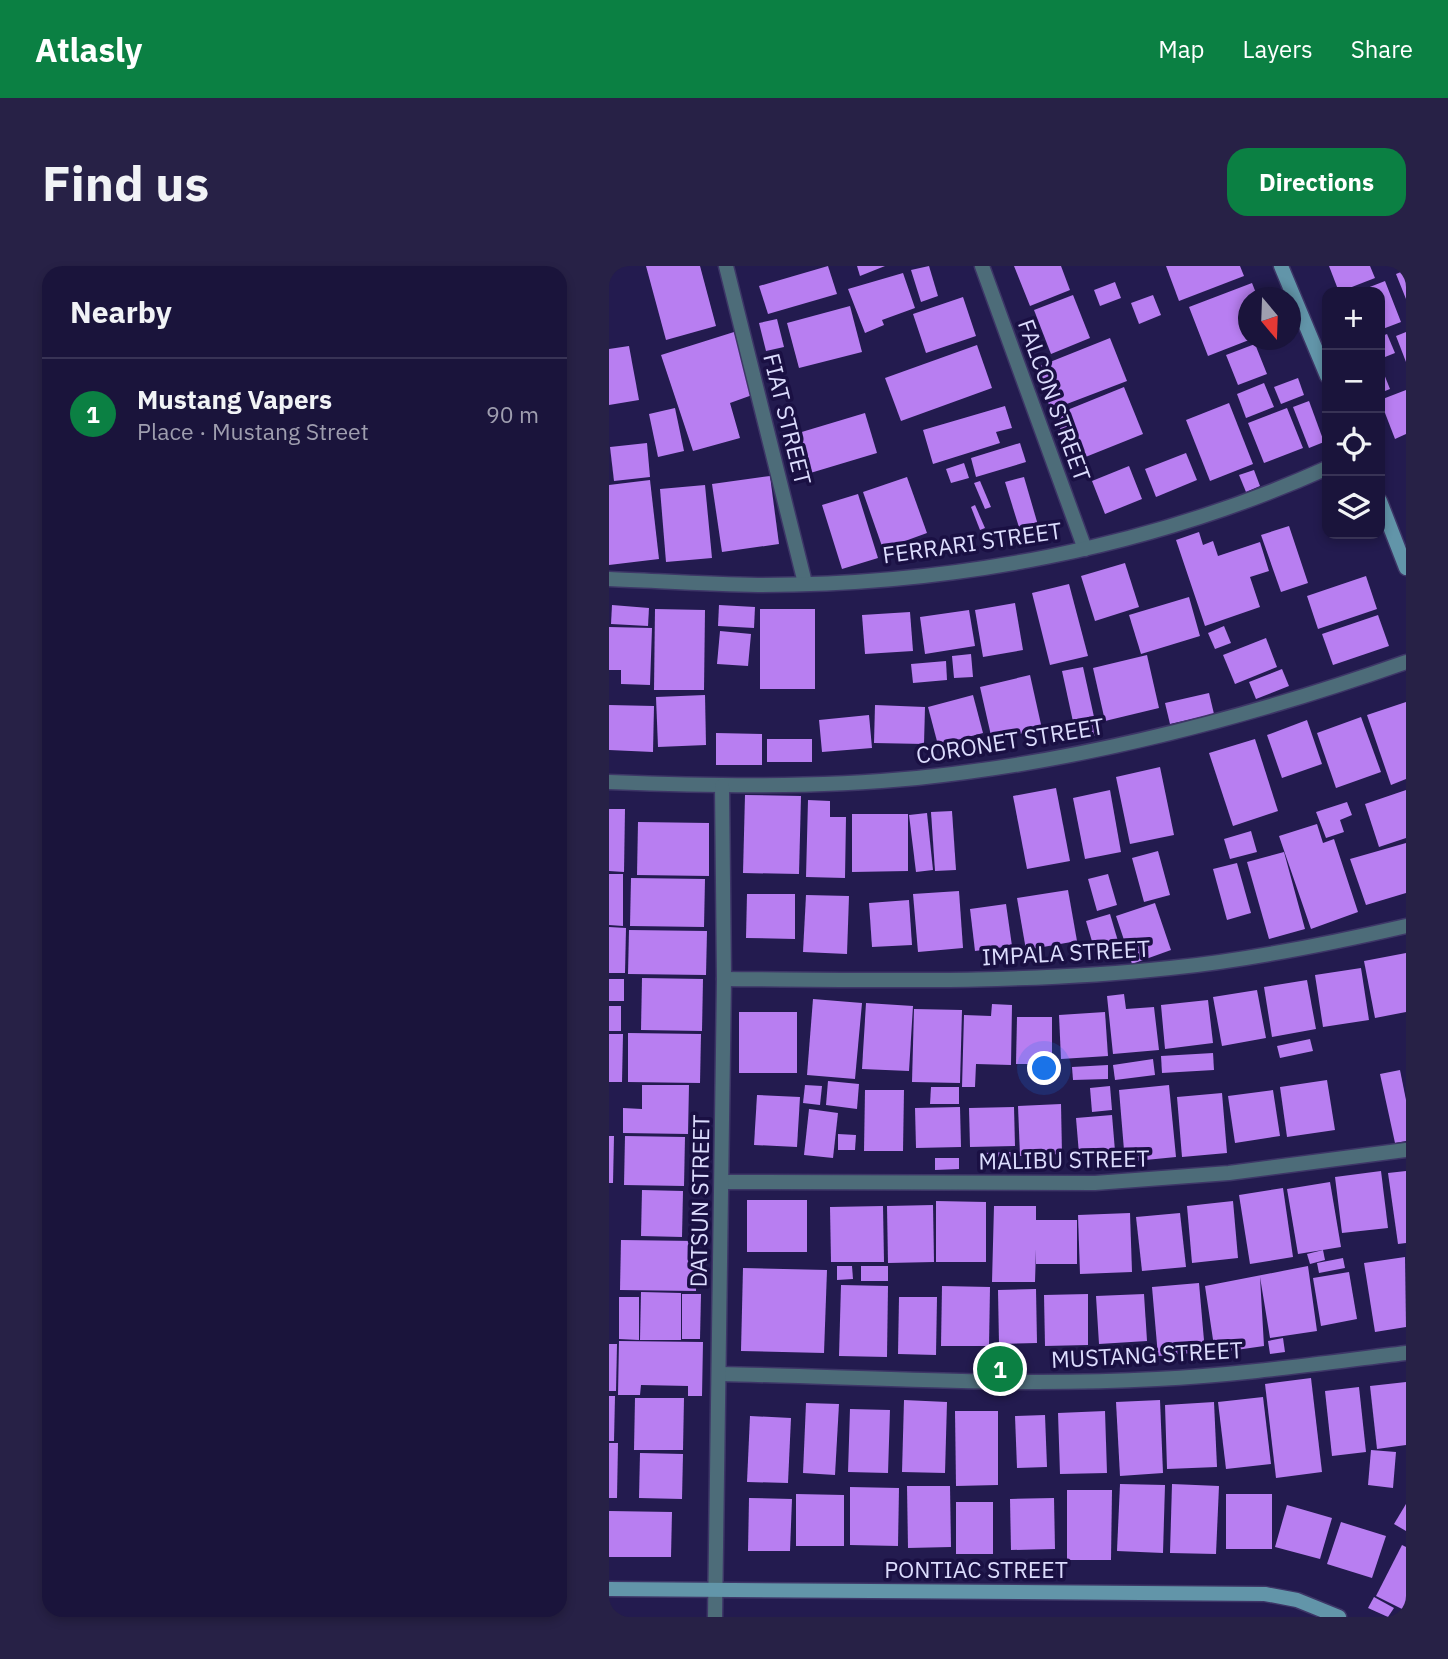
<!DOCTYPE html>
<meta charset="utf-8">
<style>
:root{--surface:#1a143b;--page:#272146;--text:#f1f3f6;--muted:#9f9eaf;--line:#383355;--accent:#0b8043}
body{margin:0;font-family:"IBM Plex Sans",sans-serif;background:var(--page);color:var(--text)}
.controls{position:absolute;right:21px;top:21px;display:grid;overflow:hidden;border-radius:14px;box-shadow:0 4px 10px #0003}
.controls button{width:63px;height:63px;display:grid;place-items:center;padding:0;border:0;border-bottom:2px solid var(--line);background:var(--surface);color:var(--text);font:35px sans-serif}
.compass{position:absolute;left:629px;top:21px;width:63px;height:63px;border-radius:50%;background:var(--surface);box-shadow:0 4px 10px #0003;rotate:161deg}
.you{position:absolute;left:436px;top:803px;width:24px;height:24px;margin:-18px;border:5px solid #fff;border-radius:50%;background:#1a73e8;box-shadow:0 0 0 10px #1a73e833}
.badge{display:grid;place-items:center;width:46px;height:46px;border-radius:50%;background:var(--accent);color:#fff;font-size:23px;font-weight:700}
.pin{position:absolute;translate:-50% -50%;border:4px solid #fff;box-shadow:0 2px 7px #0006}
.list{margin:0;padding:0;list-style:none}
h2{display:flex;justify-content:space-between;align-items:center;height:91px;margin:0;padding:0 28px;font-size:30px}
h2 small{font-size:23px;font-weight:400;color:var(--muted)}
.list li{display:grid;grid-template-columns:46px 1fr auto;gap:21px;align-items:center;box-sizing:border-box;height:112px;padding:0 28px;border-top:2px solid var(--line)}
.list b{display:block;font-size:26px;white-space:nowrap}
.list p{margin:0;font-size:23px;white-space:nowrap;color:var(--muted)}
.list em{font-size:23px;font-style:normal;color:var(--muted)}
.icon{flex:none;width:38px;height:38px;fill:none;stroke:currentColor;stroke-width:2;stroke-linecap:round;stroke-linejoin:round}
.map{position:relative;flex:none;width:797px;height:1351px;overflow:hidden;border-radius:21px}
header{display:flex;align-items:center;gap:42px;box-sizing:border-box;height:98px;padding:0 35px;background:var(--accent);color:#fff}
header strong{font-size:33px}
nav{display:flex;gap:38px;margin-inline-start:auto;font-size:24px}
.intro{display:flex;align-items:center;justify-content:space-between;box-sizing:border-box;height:168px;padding:0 42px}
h1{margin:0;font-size:49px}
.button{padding:18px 32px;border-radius:21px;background:var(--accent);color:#fff;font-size:24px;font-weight:700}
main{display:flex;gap:42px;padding:0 42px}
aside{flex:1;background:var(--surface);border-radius:21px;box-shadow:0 4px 10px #0003}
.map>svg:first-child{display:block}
.building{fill:#b87ef1}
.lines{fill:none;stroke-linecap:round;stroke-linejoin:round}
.street-casing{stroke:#3d3667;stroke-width:17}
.secondary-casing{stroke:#3d3667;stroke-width:17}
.street{stroke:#4d6c79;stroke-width:14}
.secondary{stroke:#6295a9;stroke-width:14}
.labels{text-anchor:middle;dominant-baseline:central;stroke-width:7;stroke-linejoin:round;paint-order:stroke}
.street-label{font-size:23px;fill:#dcdcfd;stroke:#1a1043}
</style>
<header>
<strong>Atlasly</strong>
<nav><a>Map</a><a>Layers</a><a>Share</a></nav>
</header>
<div class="intro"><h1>Find us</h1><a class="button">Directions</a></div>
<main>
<aside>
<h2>Nearby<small></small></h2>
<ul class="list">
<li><span class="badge">1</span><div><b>Mustang Vapers</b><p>Place · Mustang Street</p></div><em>90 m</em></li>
</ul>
</aside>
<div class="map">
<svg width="797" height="1351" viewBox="0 0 797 1351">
<rect width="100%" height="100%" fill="#231b4f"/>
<g class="building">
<polygon points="37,0 91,0 107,60 57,74"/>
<polygon points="219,0 228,28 159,48 150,20"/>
<polygon points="248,0 276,0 251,10"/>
<polygon points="320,0 329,30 312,36 302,4"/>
<polygon points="405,0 452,0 461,24 421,40"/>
<polygon points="557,0 631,0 635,10 570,35"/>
<polygon points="720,0 761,0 766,12 730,26"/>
<polygon points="797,4 797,33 787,8"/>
<polygon points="294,7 306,42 273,54 275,59 256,67 239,23"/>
<polygon points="776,15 792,56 771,64 771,26 748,26"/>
<polygon points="506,16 512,32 491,40 485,24"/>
<polygon points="643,17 649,32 640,32 640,74 599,90 580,41"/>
<polygon points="464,29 481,72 442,88 425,44"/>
<polygon points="544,29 552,49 530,58 522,37"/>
<polygon points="354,31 367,70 317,87 304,48"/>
<polygon points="241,40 253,86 190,102 178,57"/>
<polygon points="168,53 175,81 157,85 150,57"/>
<polygon points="125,66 146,128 121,137 131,172 84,185 52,89"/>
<polygon points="797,66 797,96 787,70"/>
<polygon points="778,68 786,87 771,93 771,71"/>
<polygon points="501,72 518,115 442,144 426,102"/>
<polygon points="646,78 658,108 629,119 617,89"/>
<polygon points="368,79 383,122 292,155 276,112"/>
<polygon points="20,80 30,134 0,139 0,83"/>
<polygon points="771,98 781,123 771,127"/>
<polygon points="689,112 695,129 672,138 665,121"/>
<polygon points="655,117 665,141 637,152 628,128"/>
<polygon points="515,121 534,168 464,196 446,149"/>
<polygon points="797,124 797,168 786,173 771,134"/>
<polygon points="700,135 715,176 700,182 684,141"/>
<polygon points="620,137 644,198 601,215 577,154"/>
<polygon points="396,140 403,162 387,166 391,177 324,198 314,164"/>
<polygon points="66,142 75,185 49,191 40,148"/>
<polygon points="678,142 694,182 655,197 639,157"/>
<polygon points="256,147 268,187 198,208 186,168"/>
<polygon points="38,177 41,211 5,215 1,181"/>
<polygon points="411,177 417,196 367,211 362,192"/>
<polygon points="577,187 588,214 547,231 536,203"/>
<polygon points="355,197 360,212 342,217 337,203"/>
<polygon points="520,200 533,233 496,248 483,215"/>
<polygon points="645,204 651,220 637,226 630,209"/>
<polygon points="161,210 170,278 113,286 103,218"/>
<polygon points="298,211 318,267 274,283 254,226"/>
<polygon points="415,211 431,266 413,271 396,216"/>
<polygon points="41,214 50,293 0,299 0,219"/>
<polygon points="371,215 382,241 376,243 365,217"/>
<polygon points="96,219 103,292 57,296 51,223"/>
<polygon points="249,228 269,292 233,303 213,239"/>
<polygon points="366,239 376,262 371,264 362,241"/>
<polygon points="680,260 699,317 672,326 652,269"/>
<polygon points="590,266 594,279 604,275 609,290 651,276 660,305 641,311 651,341 596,360 567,274"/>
<polygon points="516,297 530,341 486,355 472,310"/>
<polygon points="757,310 768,343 709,363 698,330"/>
<polygon points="460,318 479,390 441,399 423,327"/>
<polygon points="580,331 591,370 532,388 520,349"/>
<polygon points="406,337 414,384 374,391 366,344"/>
<polygon points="3,339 40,342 39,360 2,358"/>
<polygon points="110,339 146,341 145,362 109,360"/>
<polygon points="46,343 96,344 95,424 45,424"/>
<rect x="151" y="343" width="55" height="80"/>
<polygon points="360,344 366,380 316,388 311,351"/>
<polygon points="301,346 304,385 256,388 253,349"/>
<polygon points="769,349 780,380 724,399 713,368"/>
<polygon points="615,360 622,377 606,383 599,367"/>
<polygon points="0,361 43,362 41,419 12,418 12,404 0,404"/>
<polygon points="111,365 142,368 139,400 108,398"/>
<polygon points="657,372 668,401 626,418 614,389"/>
<polygon points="362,388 364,411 345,412 343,390"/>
<polygon points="538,389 550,442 496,455 484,402"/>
<polygon points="337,395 338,414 304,417 302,398"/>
<polygon points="474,401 489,469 468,474 453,405"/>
<polygon points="673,403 680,420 647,433 640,416"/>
<polygon points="421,409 433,463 383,474 371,421"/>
<polygon points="600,427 605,448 561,458 556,437"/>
<polygon points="96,429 97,479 49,481 47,431"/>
<polygon points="364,429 374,467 329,479 319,441"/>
<polygon points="797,436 797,513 782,519 758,449"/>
<polygon points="0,439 45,440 44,486 0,484"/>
<polygon points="266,439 316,441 315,478 265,477"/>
<polygon points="260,449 263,482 213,486 210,454"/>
<polygon points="752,451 772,506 727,522 708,467"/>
<polygon points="698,454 713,498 673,512 658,469"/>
<polygon points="107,467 153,468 153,499 107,499"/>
<rect x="158" y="473" width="45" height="23"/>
<polygon points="646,473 669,545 624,560 600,487"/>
<polygon points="551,501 565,569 521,578 507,511"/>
<polygon points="447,522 461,595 418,603 404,530"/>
<polygon points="501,524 512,586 476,593 464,532"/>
<polygon points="797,524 797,572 770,581 756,538"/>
<polygon points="136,529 192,530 190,608 134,607"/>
<polygon points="199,534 221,535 221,551 237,551 236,612 197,611"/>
<polygon points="738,536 743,549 731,554 735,566 717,572 707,546"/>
<polygon points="0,543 16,543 15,606 0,605"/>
<polygon points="343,545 347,604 326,605 322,546"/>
<polygon points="318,547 324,604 307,606 300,549"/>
<polygon points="243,548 299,548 299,605 243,606"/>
<polygon points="29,556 100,557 100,610 28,609"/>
<polygon points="708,558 714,577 725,573 749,646 702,663 670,570"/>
<polygon points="642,565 648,586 621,593 615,573"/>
<polygon points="797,577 797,627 757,639 741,593"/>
<polygon points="549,585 561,629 535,636 523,592"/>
<polygon points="675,586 696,663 660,673 638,596"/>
<polygon points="628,597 642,647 618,654 604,603"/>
<polygon points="0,608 14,608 14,660 0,659"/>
<polygon points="499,608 508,639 488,645 479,613"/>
<polygon points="22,612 96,613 95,661 21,660"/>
<polygon points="459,624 468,675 417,684 408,632"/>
<polygon points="350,625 354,682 309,686 304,628"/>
<polygon points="138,628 186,628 186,673 137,672"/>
<polygon points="197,629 240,630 238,688 194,686"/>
<polygon points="300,634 303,679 263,681 260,637"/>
<polygon points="546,637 562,684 523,698 507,650"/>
<polygon points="397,638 403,680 366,685 361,643"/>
<polygon points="501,648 511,682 487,689 477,655"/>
<polygon points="0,661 17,662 16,707 0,707"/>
<polygon points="20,664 98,665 97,709 19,708"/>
<polygon points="797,687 797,746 766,752 755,695"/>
<polygon points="752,702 760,754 714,761 706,709"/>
<polygon points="33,712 94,713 93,765 32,764"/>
<rect x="0" y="713" width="15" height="22"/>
<polygon points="698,714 707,763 663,771 655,721"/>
<polygon points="648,724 657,772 613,780 604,731"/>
<polygon points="515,728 517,743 545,741 550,784 504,788 498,730"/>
<polygon points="204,733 253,737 246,813 198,809"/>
<polygon points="599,734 604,777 556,783 552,739"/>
<polygon points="257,737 304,740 300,805 253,803"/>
<polygon points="383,738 403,739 402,799 367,798 366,821 353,821 355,749 382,750"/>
<rect x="0" y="740" width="12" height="25"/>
<polygon points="305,743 353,744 351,817 303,816"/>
<rect x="130" y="746" width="58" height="61"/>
<polygon points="496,746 499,790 452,793 450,749"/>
<polygon points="408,751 443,751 443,798 407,798"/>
<polygon points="19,767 92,768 91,817 19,816"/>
<polygon points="0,768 14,768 13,816 0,816"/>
<polygon points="701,773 704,785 671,792 668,780"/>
<polygon points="604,787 605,804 553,807 552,790"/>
<polygon points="544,793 546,809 506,814 504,799"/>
<polygon points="499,799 499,813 464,814 463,801"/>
<polygon points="791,804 797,834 797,875 786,877 771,808"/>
<polygon points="718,814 726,864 678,871 671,821"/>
<polygon points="219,815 250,818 248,843 217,839"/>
<polygon points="33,819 80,819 79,868 14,867 14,842 33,843"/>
<polygon points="196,819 213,820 211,839 194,837"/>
<polygon points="560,819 567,891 516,896 510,824"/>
<polygon points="501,820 503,844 483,846 481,822"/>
<polygon points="322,821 350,821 350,838 321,838"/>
<polygon points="256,824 295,824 294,885 255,885"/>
<polygon points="664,824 671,870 626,877 619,830"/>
<polygon points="613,827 618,887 573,891 568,831"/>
<polygon points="148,829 191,831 188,881 145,879"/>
<polygon points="452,838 453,888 411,890 409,840"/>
<polygon points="351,841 352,881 307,882 306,842"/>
<polygon points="405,841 406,880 361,881 360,842"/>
<polygon points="200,843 229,847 224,892 195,889"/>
<polygon points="503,849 506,885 470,888 467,852"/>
<polygon points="229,868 247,869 246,884 229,884"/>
<polygon points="0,870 5,870 4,917 0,917"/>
<polygon points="16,870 76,871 75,920 15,919"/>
<polygon points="403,886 403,900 374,901 374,887"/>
<polygon points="326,892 350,892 350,903 326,904"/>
<polygon points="772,905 779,962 733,967 726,911"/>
<polygon points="797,905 797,977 789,978 779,907"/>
<polygon points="721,916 732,981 689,988 678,923"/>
<polygon points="674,922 684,991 641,998 630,929"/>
<polygon points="33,924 74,925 73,971 32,970"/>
<rect x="138" y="934" width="60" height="52"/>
<polygon points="327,935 377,936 377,996 327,996"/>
<polygon points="624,935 629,992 583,997 578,940"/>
<polygon points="324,939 325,996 279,997 278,940"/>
<polygon points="274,940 275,996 222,996 221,941"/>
<polygon points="385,940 427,940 427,954 468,954 468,998 427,998 427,983 426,1016 383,1016"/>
<polygon points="521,947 523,1006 471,1008 469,949"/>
<polygon points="571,947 577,1001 533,1005 527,951"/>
<polygon points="12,974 87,975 87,1025 11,1024"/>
<polygon points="714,984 716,994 701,998 698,988"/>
<polygon points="796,991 797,1061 766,1066 755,997"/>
<polygon points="734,992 736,1002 710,1007 708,997"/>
<polygon points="228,1000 243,1000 244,1013 228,1014"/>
<rect x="252" y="1000" width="27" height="15"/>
<polygon points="699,1000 708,1065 661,1072 651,1011 655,1080 606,1087 596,1020"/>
<polygon points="134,1002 218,1004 215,1087 132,1085"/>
<polygon points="740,1006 748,1053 712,1060 704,1012"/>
<polygon points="590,1017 596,1086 549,1090 543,1021"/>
<polygon points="232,1019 279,1020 278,1091 230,1090"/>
<polygon points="333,1020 381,1021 380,1080 332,1080"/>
<polygon points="427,1023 428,1077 390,1078 389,1024"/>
<polygon points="32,1026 72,1027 72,1074 31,1074"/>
<polygon points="73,1028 92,1028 91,1073 73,1073"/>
<polygon points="479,1028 479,1079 436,1080 435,1029"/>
<polygon points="535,1028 538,1075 490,1078 487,1030"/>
<polygon points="10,1031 30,1031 30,1074 10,1073"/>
<polygon points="290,1031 328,1031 327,1089 289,1088"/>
<polygon points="674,1072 676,1086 661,1088 659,1075"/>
<polygon points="10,1075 94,1076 93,1130 79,1130 79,1120 32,1119 31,1129 9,1129"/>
<polygon points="0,1078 8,1078 7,1125 0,1125"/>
<polygon points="702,1112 713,1206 667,1212 656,1118"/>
<polygon points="797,1116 797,1179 768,1183 761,1120"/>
<polygon points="750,1121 757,1186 723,1190 716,1125"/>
<polygon points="0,1130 6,1130 5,1175 0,1175"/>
<polygon points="654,1131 662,1198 617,1203 609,1136"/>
<polygon points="26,1132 75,1132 74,1184 25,1184"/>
<polygon points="295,1134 338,1136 336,1207 293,1206"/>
<polygon points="551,1134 554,1207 511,1210 507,1136"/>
<polygon points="605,1136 608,1201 558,1203 556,1139"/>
<polygon points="197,1137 230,1138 226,1209 194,1207"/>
<polygon points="241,1143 281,1144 279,1207 239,1206"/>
<polygon points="346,1145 389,1145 389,1219 347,1220"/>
<polygon points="496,1145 498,1207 451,1208 449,1147"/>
<polygon points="436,1149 438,1201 408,1202 406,1150"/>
<polygon points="141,1150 182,1152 179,1217 138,1216"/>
<polygon points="0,1177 9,1177 8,1232 0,1232"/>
<polygon points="762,1184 787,1186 784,1222 759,1219"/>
<polygon points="31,1187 74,1188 73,1233 30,1232"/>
<polygon points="511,1218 556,1219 554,1287 508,1285"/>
<polygon points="563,1218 610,1220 607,1288 561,1287"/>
<polygon points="298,1220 341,1220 342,1281 299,1282"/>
<polygon points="241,1221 290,1222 289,1280 241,1279"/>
<polygon points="458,1224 503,1224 502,1294 458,1294"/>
<polygon points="187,1228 235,1229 235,1280 187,1280"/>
<rect x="617" y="1228" width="46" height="55"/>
<polygon points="140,1232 183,1233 181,1285 139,1285"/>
<polygon points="445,1232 446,1283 402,1284 401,1233"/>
<rect x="347" y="1236" width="37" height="52"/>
<polygon points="797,1238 797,1265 785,1258"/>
<polygon points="678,1239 723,1252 711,1293 666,1281"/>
<polygon points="0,1245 63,1246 62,1291 0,1291"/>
<polygon points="732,1256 777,1270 763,1312 718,1298"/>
<polygon points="793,1279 797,1281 797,1345 767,1330"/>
<polygon points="765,1331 785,1342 779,1351 759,1342"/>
</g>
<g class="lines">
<g class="street-casing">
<g id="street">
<polyline points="117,0 196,317"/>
<polyline points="373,0 476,283"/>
<path d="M0,313C50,315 99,318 149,319C344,319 540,282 718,202"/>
<path d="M0,516C103,520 205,522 308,512C475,495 638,452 797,396"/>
<path d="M115,713C264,714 413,718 561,702C641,694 719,678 797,660"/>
<polyline points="113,916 486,917 620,907 797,884"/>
<path d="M111,1108C256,1111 403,1121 548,1113C631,1109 714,1097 797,1087"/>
<polyline points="106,1351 115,713 113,520"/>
</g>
</g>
<g class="secondary-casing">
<g id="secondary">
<polyline points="672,0 718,110"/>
<polyline points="771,235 797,302"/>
<polyline points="0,1323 656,1328 688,1334 730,1351"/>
</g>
</g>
<use href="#street" class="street"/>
<use href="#secondary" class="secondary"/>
</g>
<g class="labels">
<g class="street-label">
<text transform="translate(446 134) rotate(70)">FALCON STREET</text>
<text transform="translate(179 153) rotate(76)">FIAT STREET</text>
<text transform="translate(363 276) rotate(-8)">FERRARI STREET</text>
<text transform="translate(401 474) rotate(-9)">CORONET STREET</text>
<text transform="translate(457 686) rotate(-3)">IMPALA STREET</text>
<text transform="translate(455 893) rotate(-1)">MALIBU STREET</text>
<text transform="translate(90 935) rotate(-89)">DATSUN STREET</text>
<text transform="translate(538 1088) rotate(-3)">MUSTANG STREET</text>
<text x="367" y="1303">PONTIAC STREET</text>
</g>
</g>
</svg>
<div class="controls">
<button>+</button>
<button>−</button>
<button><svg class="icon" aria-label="locate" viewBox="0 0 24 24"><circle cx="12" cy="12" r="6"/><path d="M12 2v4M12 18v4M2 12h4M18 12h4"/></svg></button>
<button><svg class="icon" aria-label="layers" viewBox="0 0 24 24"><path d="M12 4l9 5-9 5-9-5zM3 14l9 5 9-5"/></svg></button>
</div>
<svg class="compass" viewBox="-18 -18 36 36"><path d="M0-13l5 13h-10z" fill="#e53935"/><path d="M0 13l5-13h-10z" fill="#9f9eaf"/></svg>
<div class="you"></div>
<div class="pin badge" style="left:391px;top:1103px">1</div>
</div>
</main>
